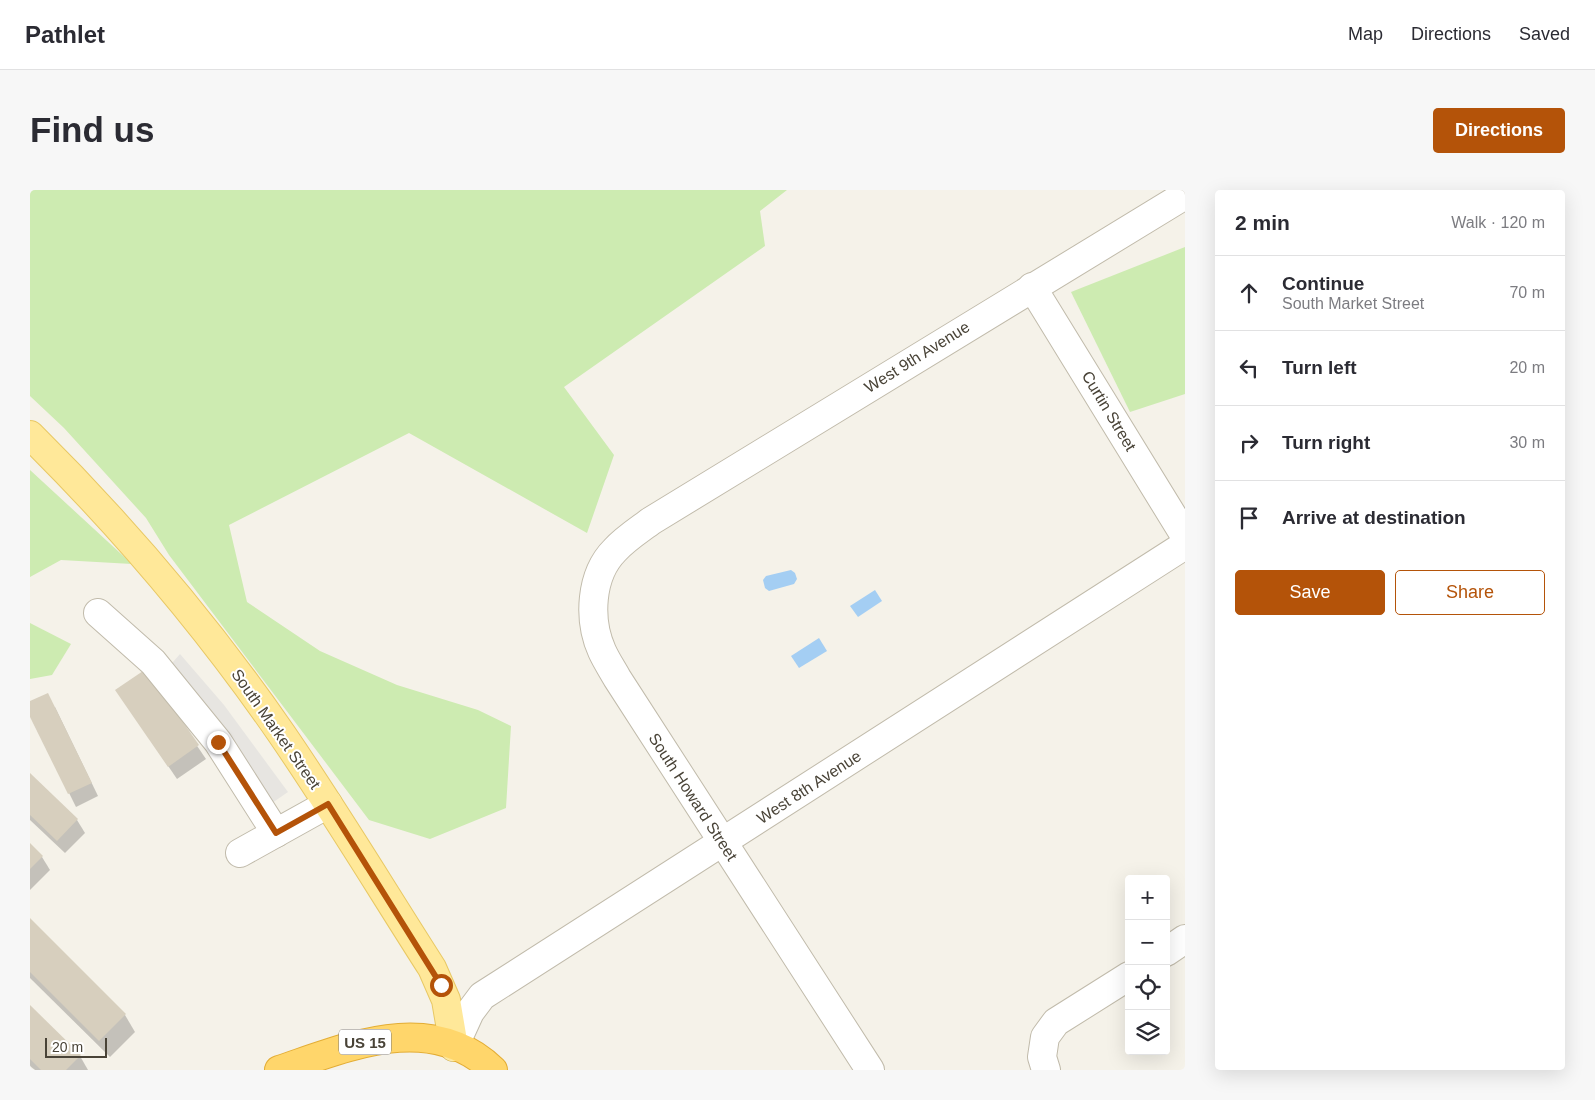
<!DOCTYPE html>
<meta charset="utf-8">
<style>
:root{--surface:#fff;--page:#f7f7f7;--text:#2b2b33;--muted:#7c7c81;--line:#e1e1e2;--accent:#b45309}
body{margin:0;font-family:Arial,sans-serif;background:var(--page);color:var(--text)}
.controls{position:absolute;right:15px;bottom:15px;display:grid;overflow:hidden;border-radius:5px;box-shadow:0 5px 20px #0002}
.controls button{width:45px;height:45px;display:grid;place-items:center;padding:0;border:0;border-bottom:1px solid var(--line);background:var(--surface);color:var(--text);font:25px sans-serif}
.scale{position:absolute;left:15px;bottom:12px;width:62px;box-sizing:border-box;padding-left:5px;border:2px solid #494337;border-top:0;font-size:14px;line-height:18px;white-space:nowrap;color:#494337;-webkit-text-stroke:4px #fff;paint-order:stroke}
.stop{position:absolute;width:15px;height:15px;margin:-11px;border:4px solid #b45309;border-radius:50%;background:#fff}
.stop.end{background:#b45309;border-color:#fff;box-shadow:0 1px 5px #0008}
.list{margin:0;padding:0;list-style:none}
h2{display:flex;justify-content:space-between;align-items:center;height:65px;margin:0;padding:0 20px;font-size:21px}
h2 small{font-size:16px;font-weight:400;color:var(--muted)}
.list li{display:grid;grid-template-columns:32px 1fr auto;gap:15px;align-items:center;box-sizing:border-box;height:75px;padding:0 20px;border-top:1px solid var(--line)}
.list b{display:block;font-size:19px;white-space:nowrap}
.list p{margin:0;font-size:16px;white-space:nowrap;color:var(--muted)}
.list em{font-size:16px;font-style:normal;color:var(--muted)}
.actions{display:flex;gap:10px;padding:15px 20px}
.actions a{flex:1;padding:11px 0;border:1px solid var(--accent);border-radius:5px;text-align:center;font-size:18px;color:var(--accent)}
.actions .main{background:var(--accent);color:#fff}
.icon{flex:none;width:28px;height:28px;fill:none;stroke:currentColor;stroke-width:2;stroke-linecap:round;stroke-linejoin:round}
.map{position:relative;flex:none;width:1155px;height:880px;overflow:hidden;border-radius:5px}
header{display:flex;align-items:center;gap:30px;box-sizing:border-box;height:70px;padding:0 25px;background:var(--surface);border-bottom:1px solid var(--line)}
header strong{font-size:24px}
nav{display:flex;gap:28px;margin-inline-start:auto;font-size:18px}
.intro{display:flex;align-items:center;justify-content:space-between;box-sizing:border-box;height:120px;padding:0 30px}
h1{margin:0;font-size:35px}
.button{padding:12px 22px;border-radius:5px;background:var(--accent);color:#fff;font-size:18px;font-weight:700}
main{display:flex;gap:30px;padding:0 30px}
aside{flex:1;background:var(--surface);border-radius:5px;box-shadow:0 5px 20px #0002}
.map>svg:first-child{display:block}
.green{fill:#cdebb1}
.parking{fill:#e7e5e1}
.water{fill:#a4cef3}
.shadow{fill:#0003}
.building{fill:#d7cfbe}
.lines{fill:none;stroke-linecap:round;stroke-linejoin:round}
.minor-casing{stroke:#c1bbab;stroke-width:30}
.major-casing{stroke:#e8c864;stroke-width:30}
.highway-casing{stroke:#e3ad35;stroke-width:30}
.minor{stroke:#fff;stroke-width:28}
.major{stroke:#ffe899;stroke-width:28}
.highway{stroke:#ffd66b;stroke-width:28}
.route{stroke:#b45309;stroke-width:6}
.labels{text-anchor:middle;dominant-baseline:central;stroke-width:4;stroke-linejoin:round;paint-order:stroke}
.shield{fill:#fff;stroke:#807b73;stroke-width:1}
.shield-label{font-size:15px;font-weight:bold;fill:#494337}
.street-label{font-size:16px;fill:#494337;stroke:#fff}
</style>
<header>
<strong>Pathlet</strong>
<nav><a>Map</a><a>Directions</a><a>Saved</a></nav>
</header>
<div class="intro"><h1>Find us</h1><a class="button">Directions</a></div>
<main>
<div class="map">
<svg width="1155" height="880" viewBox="0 0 1155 880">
<rect width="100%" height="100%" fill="#f5f2e9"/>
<g class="green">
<polygon points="0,0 757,0 730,21 735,56 534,197 584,265 557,343 379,243 199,335 217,412 290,461 367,495 448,520 481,536 476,618 400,649 339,630 139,365 116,328 34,238 0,206"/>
<polygon points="1155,57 1155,204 1100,222 1041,102"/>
<polygon points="0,280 102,374 31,370 0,387"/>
<polygon points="0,433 41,454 22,485 0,489"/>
</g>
<polygon class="parking" points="150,464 194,515 258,602 242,613 136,480"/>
<g class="water">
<polygon points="761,380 765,383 767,389 764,394 739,401 735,398 733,390 736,386"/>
<polygon points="845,400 852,411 828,427 820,416"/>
<polygon points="789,448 797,461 769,478 761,466"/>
</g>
<g class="shadow">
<polygon points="116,481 176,569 147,589 87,501"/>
<polygon points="0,513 25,517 68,606 46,617 0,524"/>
<polygon points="0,584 47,630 55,643 35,663 0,630"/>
<polygon points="0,655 12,667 20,680 0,700"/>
<polygon points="0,730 95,825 105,842 80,867 0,788"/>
<polygon points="0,816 50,866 58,880 5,880 0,876"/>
</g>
<g class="building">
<polygon points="116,479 169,555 138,577 85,500"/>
<polygon points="18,503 62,593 38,604 0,527 0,511"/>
<polygon points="0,583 48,629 27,651 0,625"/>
<polygon points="0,653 13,666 0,679"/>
<polygon points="0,728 96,824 69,851 0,782"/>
<polygon points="0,815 51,865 36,880 11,880 0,869"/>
</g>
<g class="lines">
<g class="minor-casing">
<g id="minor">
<polyline points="1002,97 1155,346"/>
<polyline points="68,423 123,472 188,552 246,643"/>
<polyline points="210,663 298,614"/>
<polyline points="1136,762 1155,749"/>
<polyline points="424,857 440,822 452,806 1155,355"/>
<path d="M840,880L587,488C582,479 576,470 572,461C558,430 560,385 585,360C595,349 609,340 621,331L1155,5"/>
<polyline points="1016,880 1012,867 1015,847 1026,832 1099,786"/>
</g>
</g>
<g class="major-casing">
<path id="major" d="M0,245C92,336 177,436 251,543C304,620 352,700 402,778L416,810L424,857"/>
</g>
<g class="highway-casing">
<path id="highway" d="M249,880C318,857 401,820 463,880"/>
</g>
<use href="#minor" class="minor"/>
<use href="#major" class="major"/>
<use href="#highway" class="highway"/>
</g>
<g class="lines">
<polyline class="route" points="188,552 246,643 298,614 411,795"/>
</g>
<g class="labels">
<rect class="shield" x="309" y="839.5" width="52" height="25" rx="4"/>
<g class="shield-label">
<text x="335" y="852">US 15</text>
</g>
<g class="street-label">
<text transform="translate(887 167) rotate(-32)">West 9th Avenue</text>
<text transform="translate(1079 221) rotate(59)">Curtin Street</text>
<text transform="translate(246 539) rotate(55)">South Market Street</text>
<text transform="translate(779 597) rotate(-33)">West 8th Avenue</text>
<text transform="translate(663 607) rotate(57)">South Howard Street</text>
</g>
</g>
</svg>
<div class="controls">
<button>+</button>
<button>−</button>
<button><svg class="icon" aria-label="locate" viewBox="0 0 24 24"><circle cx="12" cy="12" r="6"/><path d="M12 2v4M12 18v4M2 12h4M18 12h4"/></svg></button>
<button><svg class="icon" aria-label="layers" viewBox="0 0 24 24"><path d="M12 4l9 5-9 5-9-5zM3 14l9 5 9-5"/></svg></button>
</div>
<div class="scale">20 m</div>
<div class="stop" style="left:411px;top:795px"></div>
<div class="stop end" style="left:188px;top:552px"></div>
</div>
<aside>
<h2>2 min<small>Walk · 120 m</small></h2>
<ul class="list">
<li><svg class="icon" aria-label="ahead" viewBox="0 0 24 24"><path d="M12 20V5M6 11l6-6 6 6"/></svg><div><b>Continue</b><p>South Market Street</p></div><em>70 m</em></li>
<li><svg class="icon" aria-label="left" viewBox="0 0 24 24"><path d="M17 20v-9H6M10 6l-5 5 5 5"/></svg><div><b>Turn left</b></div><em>20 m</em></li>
<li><svg class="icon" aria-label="right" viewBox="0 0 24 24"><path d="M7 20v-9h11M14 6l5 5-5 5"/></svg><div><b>Turn right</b></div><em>30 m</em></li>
<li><svg class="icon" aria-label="arrive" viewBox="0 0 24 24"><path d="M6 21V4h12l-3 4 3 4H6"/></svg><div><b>Arrive at destination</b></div></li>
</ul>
<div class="actions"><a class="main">Save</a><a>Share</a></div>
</aside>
</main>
